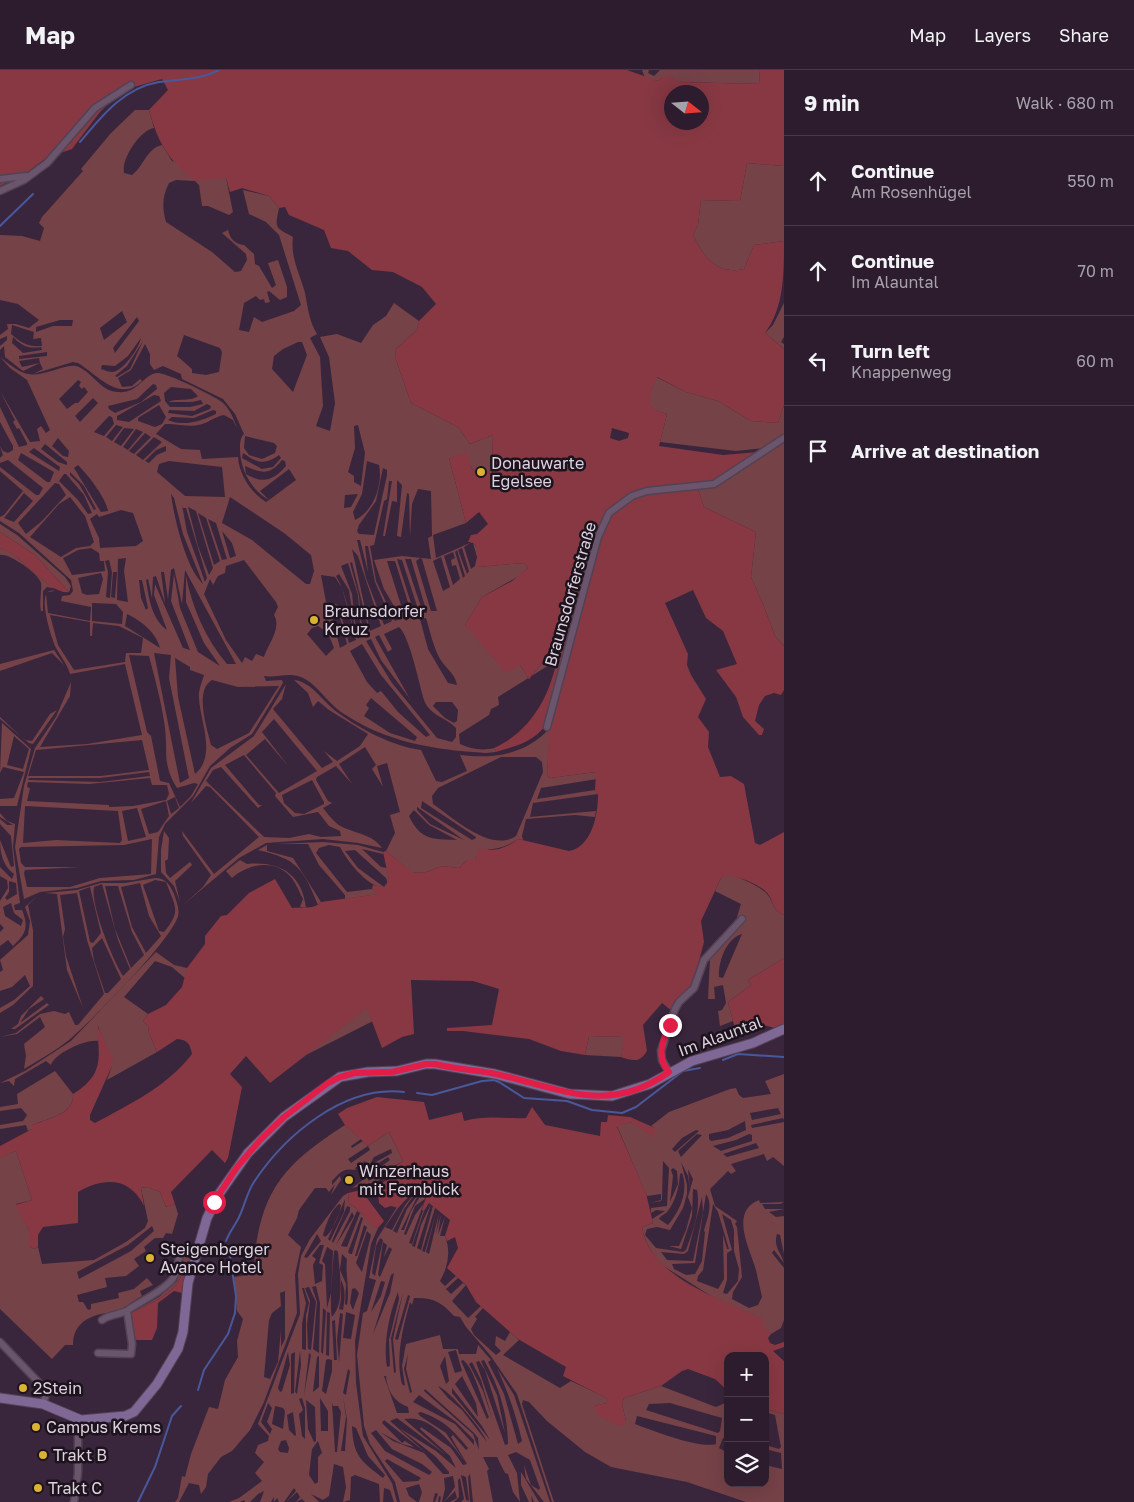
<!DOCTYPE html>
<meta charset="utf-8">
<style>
:root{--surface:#2c1c2d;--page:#382939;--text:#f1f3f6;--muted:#a6a1aa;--line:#483a49}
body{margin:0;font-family:"Golos Text",sans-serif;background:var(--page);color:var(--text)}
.controls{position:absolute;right:15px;bottom:15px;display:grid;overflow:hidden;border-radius:10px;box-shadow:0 5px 20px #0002}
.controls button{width:45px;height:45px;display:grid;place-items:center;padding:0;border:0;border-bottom:1px solid var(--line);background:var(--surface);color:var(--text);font:25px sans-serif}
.compass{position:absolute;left:664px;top:15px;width:45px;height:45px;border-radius:50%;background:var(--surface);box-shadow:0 5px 20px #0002;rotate:107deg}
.stop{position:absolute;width:15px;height:15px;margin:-11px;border:4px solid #e11d48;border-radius:50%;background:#fff}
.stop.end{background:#e11d48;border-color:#fff;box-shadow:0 1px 5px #0008}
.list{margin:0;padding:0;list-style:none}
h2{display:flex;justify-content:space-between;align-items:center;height:65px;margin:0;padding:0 20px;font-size:21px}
h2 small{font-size:16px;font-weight:400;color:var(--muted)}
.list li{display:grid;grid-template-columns:32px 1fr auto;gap:15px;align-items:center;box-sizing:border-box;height:90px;padding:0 20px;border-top:1px solid var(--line)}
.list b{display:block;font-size:19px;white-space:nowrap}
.list p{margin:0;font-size:16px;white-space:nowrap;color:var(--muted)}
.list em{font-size:16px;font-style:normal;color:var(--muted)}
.icon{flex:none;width:28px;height:28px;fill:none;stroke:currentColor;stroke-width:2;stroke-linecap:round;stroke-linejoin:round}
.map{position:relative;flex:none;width:784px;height:1432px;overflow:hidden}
header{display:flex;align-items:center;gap:30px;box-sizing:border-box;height:70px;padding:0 25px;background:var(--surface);border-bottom:1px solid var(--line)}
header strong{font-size:24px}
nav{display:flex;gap:28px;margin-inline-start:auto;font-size:18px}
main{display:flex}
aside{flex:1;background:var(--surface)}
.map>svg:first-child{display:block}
.green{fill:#754248;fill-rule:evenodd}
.forest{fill:#873843;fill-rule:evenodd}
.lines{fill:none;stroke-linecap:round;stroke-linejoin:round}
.stream{stroke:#48589b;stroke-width:2}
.street-casing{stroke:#524254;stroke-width:9}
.secondary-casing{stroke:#524254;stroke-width:11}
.street{stroke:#6a556d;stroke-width:6}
.secondary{stroke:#7f6796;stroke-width:9}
.route{stroke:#e11d48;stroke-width:6}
.poi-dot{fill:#dbb233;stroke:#1c131d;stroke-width:2}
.labels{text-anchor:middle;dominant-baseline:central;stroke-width:5;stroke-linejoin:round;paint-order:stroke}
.poi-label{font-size:16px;fill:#ded2e0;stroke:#1c131d;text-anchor:start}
.street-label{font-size:16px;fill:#ded2e0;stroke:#1c131d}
</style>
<header>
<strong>Map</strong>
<nav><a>Map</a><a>Layers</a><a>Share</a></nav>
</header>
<main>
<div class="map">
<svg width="784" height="1432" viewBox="0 0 784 1432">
<rect width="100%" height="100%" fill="#3a263c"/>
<g class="green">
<polygon points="642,0 649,0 648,3 654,6 660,0 759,0 760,14 678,12 663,7 658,11 645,8"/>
<path d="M135,40H149L154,58C140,60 121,89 124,103L132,105C144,96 147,78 162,75L172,91L226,108L233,142L229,145L208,136H202L199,115L195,111L176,110L169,113C162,127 162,137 166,152L212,182L235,202L241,201L247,190L246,184L222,163L228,160C230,169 235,174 244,175L254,184L255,194L259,196L272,218L276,215L268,193L278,190L287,217V227L280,230L269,221L267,222L270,232L265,233L264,229L260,230L256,226L244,233L239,260L249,262L254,247L262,252L294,241L301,235L279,165L266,152L249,144L243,120L269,126L279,138C275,158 274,157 293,167C290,187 300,204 305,223C308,238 309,251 317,264L310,268L320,287L323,336L316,356L330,361L335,333L329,287L320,267L337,264L361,273L373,255L386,246L394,233L419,251L417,260L396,279L395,287L411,333L458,357L470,374L493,365L492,398L484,407L479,408L471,397L467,386L449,388L466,453L433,465L436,488L472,472L477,477V497L524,493L528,498L519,506L482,527L465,555L520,595L529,609L552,581L556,579L557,590L498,627L499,635L491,639L489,645L459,664L460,674C470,679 483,681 494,678L496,682L486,683C434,680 385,672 341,642C327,632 317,614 301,607C287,602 277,608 264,606L266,611L282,610L283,613L252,664L230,678L210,696L193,726L165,754L159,767L156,804L134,810L101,811L77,818L40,822L24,829L15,777L24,716L35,678L56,647L71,612L70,626L40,677L87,674L142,665L125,594L70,604C67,593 60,586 55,576C51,566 34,515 55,521L48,522L46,524L48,543L90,551L91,537L61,531L62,526L70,525L73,521L71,510L19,463L0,451V447L4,445L23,421L0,401V397L36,425H39L43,418L8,390L0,393V388L3,385L0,376L3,381L8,383L13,380V376L0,352V337L19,377L27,375V373L19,358L17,359L13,352L15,350L0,321L30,372L40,371L37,359L41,356L46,363L50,360L27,310L10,298L0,287C26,308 30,308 61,298C66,297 71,295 76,296C92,301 100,321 117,322C139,324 142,305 157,303C166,302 214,326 222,332C230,339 234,349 237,358L233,350L224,345C215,347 210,351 205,353C192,359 177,353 165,354L156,364L181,379L200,380L202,389L238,387C239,404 251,423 266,432L269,430C251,420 240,399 240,379C240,373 240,368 244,364L235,344L223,329L182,309L181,304L163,296L154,300L150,294V284L145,274L131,300L118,308L122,317L132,316L140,309L142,311C119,333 98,305 78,293L73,292L33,304L43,299L40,293L23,301L5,287L4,276L0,280V276L7,270V266L0,269V265L8,259L7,254H16L29,258L39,250L18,234L0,230V165L22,166L40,171L44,158L39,153L42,147L83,101L81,99L111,63ZM122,241L127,252L104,270L100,258ZM137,247L139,251L115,283L113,278ZM60,250H73L72,256H53L36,262V257ZM12,255L34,262L33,269L41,268L42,276C28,277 21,273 11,264ZM184,265L220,278L222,282L219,302L206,305L192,303V299L177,286ZM13,267C22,276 29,279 41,277L42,280L23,283L12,273ZM141,268C139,278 124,300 113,302C108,302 105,300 101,299L102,295L115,296L128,286ZM143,271L130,299L117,307L115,306L127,296ZM298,272H302L307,285L293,322L272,299L274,286L283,279ZM47,282V286L19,289V286ZM39,288L40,293L22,297L19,291ZM78,310L81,312L79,316L82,319L84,317L88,322L78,333H75L67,339L59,329ZM153,314L156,315L157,319L141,332L115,343L109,339L108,336L137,329ZM171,317L191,319L198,326C191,332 174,328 169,332H192L201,330L203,334L190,337H170L165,331L164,323ZM154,325L159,326L161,331L129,352L117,350V346ZM93,328L98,333L80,352L75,346ZM207,334L211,336L210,339L192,346L168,343L169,340L194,341ZM159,335L166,347L162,354L155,357L138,351V348ZM213,340L216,341V344C201,351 185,357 168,350L172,347L194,348ZM109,346L112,347L114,354L104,366L94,362ZM116,355L123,357L112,371L106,367ZM358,355L365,383L361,416L354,412V406L348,402L355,378L354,356ZM124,358L134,359L121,376L114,372ZM136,359L143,362L128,380L123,377ZM145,363L151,367L134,384L129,381ZM245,366L274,373L277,376L275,383L262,389L249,385L244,378ZM154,367L162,372L143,390L136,385ZM58,368L69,381L68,387L63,386L52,376ZM45,374L67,392V395L58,392L41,379ZM166,376V381L157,385L149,393L145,391L156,380ZM34,378L60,397L59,401L29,382ZM21,383L54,402L50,412H47L18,390ZM243,383C256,392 264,396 279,385L281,388L273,397L262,399L242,388ZM282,390L285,391L286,396C273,411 263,414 246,404L245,396C262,403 269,406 282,390ZM169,391L222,397L225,427L185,426L157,402L159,394ZM367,391L379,395C383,414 374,441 355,450L353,442L362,424ZM78,395C88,405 106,428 108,441L101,442L99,439L74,398ZM383,398L387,400V405L374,465L359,464L357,461L359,455L376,431ZM289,399L296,410L269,430L260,421ZM70,402L84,416L96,439L94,440L79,414L70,405ZM64,404H66L84,425L92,443L88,444L78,430L59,411ZM397,410L402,415L397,466L401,467L407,423L409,424L410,467L412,434L418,419L431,421L432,466L428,468L431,489L402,486L374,490L384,519L401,548L395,551L376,511L370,476L374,475L384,431L387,429L389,411H392L383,466H385L392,431L397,432ZM55,413L59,414L66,425L42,451L26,464L18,453ZM24,423L33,431L14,452L4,448ZM171,424L174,428L183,464L203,514C186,498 174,448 171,424ZM358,424L351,437L344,438L345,425ZM70,427L85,446L94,472L90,476L76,478L61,487L30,467L59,434ZM230,427L284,463L311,485L314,501L310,514H306L252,470L222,453ZM182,435L183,438H186L207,508L205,512L187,462ZM188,437L196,441L213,498L209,505L198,476ZM121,440L133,443L143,471L136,476L100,478L99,468L90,449L97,444L99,447ZM198,443L206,448L220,491L214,495ZM208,449L216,453L227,489L222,490ZM222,461L232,473L236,486L230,488ZM357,470H360L368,502L365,476H368L375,512L392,551L384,555L366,508ZM470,473H473L477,487L475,496L471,499L464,477ZM91,478L99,483L100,491H104L105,501L72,505L63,488L78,480ZM462,478L469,501L467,504L458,480ZM352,479L358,486L381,556L370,561ZM457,480L465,506L463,508L455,482ZM453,482L455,488L451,490L452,496L456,495L460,509L453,515L444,486ZM441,487L450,517L443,521L433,491ZM126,488L124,501L128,532L117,530L118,489ZM420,488L422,489L437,541H431L416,491ZM397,489L402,490L420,545L415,546ZM405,489H411L427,543H423ZM109,490L112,502L110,528L106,527L108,502L105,491ZM244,490L276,532L278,537L274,545C282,558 268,574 264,587L256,584L252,591L245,587L242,593L226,570L204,524L210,509L213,515L218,506L225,503L226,496ZM387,491H395L412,545L406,551ZM352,492L369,561L367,563L361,551L359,526L350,493ZM348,493L358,525L360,552L366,563L361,566L355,553L352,524L341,496ZM174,498L182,534L185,500L236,594H227C206,570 192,537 186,506V532L204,573L220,596L198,582L180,538L174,504L171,531L190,580L183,578L155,514L154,525L167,560C151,548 149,528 146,510L148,509L152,528L153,507L156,506L165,533L161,502H164L168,529L171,500ZM113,502H117L115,528L111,527ZM101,503L103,509L99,524L87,525L82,523L78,508ZM339,504L349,520L354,553L360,567L358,569C348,548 348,526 336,506ZM321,505L335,507L342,518L356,570L349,573L338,535L326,532ZM139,510H142L148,538L146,540L141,528ZM92,533L116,534L123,542L122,554L92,551ZM337,536L347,574L340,578L331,543ZM127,544C141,551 156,562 160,578L125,556ZM50,545L90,552V566H92L93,553L119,556L143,568L141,583H126L125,592L74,600L58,575ZM426,548C430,561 433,576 440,589C446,599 455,603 457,615L448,613L428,579L420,549ZM318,556L328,563L334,578L326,586L307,564L312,558ZM399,557C410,567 419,614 424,630C429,645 447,648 456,658V667L452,672L437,668L392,613L366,571L371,569L381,590L410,629L375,567L379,565L388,582L392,579L384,564ZM362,574L381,605L430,665L426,667L398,642L381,621L377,623L367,612L350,581ZM154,583L171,585L169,608L189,708L180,713ZM129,585L149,586C155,609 162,634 165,658C168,683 162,694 177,718L194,713L198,714L191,726L180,737L169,713L160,711L151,666L147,662ZM175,588L190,597V600L204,605C202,612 198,621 199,628C200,651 217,686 195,704L178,627ZM212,610L238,617L279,616L249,663L217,679L211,675C207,659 194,620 212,610ZM371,628L417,667L415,671L390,663L364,646L369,638L366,635ZM436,632H452L458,640L457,651L454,653L445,648L433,636ZM142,670L149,700L101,706H28L36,680ZM149,702L150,706L100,712L28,710L29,708H100ZM150,708L152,715H167L169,724L166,730L133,736L109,737V735L27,731L30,718L27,717L28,712L89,714ZM175,727L179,738L171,744L167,731ZM166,731L169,746L158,762L149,764L141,739ZM25,736L118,741L122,770L120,773L56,770L23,773ZM137,738L146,767L128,771L122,741ZM152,769L151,804L100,808L70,817H27L24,803L25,800L80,797H25L21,793L19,779L21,777L124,775Z"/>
<path d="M747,93L784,96V171L754,175L744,199C716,205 704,187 693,165L698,155L701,130L740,131Z"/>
<polygon points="784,233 784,267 781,272 784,274 784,279 765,263 773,255"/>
<polygon points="656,307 686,322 718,331 751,351 778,353 784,335 784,366 765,378 736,381 660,372 667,344 654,340 651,336 651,321"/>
<polygon points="784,371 784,576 775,566 763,534 751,507 756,462 704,437 698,419 721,413"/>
<polygon points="0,454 17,465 65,507 71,516 69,522 35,485 0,462"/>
<path d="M0,478L12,483L44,511L57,519L47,517L43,521V541H41C39,532 42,520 41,513C39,504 9,483 0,485Z"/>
<polygon points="54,580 64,595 52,583 0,601 0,594"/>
<path d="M294,610C312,612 323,632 337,642C360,659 392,676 421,680L436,711L442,712L467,701L460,685C494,689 525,685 550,658L547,705L550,708L596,702L597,709L541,718L537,729L595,720L598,724L533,733L530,747L596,741L595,747L575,745L526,749L522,766L523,770L518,769C505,778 495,779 479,781L475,790H467L459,798L442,796L427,802L412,803L386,781L395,763L390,745L400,742L387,693L377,696L383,717L372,699L376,695L365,677L339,694L352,714L336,696L317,707L316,710L328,731L332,733L323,738C330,747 337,756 347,759C360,764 374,766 382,778L358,773L323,769L266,773L239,788L183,835L203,817L211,805L183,766L182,761L214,804L259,767L210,717L206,716L191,733L211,698L254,666L286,614L282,629L273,639L322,698L333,692L324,681L337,691L360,676L368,664L329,640L318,631L313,637L308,623ZM274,649L317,701L279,723L246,685L265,669L289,697L262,662ZM244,685L276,723L275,726L293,747L318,742L329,756L340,761L341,766L321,767L309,764L289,768L264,767L206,711L213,700L221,697L258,738L262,735H259L225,695ZM501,687H536L542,692L543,702L516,766C491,783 453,748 433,734L432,726L438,718ZM312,710L324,732V734L304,744L295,743L284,733L282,725ZM422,731L476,767V768L472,770L421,738ZM417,737L464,770L430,754L417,740ZM414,740L429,755L457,770C433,769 421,771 409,746Z"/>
<polygon points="57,640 33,674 29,673 0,649 0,647 25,670 32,671 50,644"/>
<path d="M2,653L31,679L17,736H0V729L14,728L24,702L3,697L0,703ZM14,666L29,679L23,699L7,695Z"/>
<path d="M0,743L7,751L15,754L13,777L20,833L14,835L15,840H22C29,857 26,864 13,876L8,870L0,876V862L4,858L0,854V831L8,818L7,810L0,806V797L12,809L14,804C3,796 0,783 0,770L11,797L14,796L11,766L0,754V749L7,755H13L0,747ZM9,811L16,813L17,824L7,830L5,828L9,822ZM11,833L14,843L23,850L21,856L5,846L3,837Z"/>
<polygon points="164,761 169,768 168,789 165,791 166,803 170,808 190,792 192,795 175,811 180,832 174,816 161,802 161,780"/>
<path d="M323,772L358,775L383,782V784L362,779L381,797L387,798L389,810L388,814L386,808L355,780L345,781L358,798L384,817C367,818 347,790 340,777L329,775L319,778L316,783L347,822L372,819L379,824L345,829V825L319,795L308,774H276Z"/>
<path d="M267,775V781L293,788L321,832L318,835C303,798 297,789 258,780Z"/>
<path d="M240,790L247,794C279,791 302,803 306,838L300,837L303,829C299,821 295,811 289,805C272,788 247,795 232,808L226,801Z"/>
<path d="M727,805C738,806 760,816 767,824C775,833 770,838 784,845V888L748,910L751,915L728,932L733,951L720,956L718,941L722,940L726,933L723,915L714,917L715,929H708L710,888L742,852L737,847L741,834L715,821L721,808ZM742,864L723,908L719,907C718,893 726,868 742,864Z"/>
<path d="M155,808C166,808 170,815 174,824C176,831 180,839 178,846C171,871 91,951 69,970C55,981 39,990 24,999L26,986L24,974L45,957L40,947L17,964L0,967L16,963L40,944L54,941L65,944L69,942L75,955H78L104,924L87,870L77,823L60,825L65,859L63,867L66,886L83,938L67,900L57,824L45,823L77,820L101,813H125ZM155,810L166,812C175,837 182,840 164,862L159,861L143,815ZM140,813L149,846L161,866L146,883L132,857L121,817ZM102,814L118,870L130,899L123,906C113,891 90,834 94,817ZM105,816H118L132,862L144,885L131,898L115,859ZM90,817L101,863L93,873L90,872L79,821ZM102,868L121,909L108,923H105L94,891L92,878Z"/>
<polygon points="37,826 28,835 33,860 33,916 13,935 0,943 0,938 14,930 30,916 25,905 12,917 0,921 0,902 3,900 0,890 28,865 30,851 25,837"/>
<path d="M156,882L174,895L187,898L186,909L172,897L155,891L124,927L148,944L143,951L148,956L149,963L157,982L107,1010L112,996L98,956V971C86,969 55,983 51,995L46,991L15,1009L14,1016L9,1011L0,1013L25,1001L71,971Z"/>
<polygon points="41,926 44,929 29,939 20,953 47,933 49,935 15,959 11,959 18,954 21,946"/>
<polygon points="367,937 373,951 304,986"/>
<polygon points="589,966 625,967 621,987 585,985"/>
<path d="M55,1001L73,1024C74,1045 48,1048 32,1055V1059L28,1061L26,1055L0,1059V1055L23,1051L27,1045L21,1038L0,1041V1037L18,1034L17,1024Z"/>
<path d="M784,1004V1050L783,1048L751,1055L752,1058L784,1052V1096L773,1087L767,1091L764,1084L731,1094L736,1101L731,1104L728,1101L710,1119L715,1136L737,1151L735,1154L737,1157L742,1207L733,1222L732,1229L749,1238L758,1235L762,1227C760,1218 758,1209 756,1200C750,1179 729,1142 759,1130L760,1133L784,1132L780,1134H762L765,1139H784L769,1142L776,1147L784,1146V1184L780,1165L777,1164C773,1177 781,1182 784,1193L774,1180L772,1183L784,1198V1250L781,1258L771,1264L662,1195C652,1183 645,1173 642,1157L653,1153L652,1149L665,1141L656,1140L651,1143V1138L667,1136L669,1098L663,1091L662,1129L661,1131L649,1133L661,1130V1124L647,1126L617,1056L631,1052L655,1058L651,1056L669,1042L730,1019L736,1018L739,1025L743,1028L771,1024L765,1011ZM778,1038L781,1044L752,1050L750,1043ZM745,1051L746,1060L728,1068L711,1071L709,1069V1064L728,1060ZM696,1060L699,1061L675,1082L672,1079L682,1068ZM697,1064L702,1065L681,1087L678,1081ZM749,1064L752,1065V1071L721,1081L713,1076L736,1070ZM756,1073L759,1078L727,1087L723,1084ZM681,1092L688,1106L690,1119L688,1099L693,1109L688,1127L692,1138L686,1160L679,1176H669L681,1179L692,1146L693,1119L697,1120C701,1141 693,1161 686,1180L683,1182L656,1178L645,1165L647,1159L657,1157L670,1160L683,1138L687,1124V1115ZM673,1098L677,1101L678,1114L670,1132L673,1106L671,1100ZM682,1103C689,1121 680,1141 668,1155L659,1149C661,1145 664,1145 667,1142C676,1131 679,1117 680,1104ZM706,1124C714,1135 706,1151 704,1161L705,1162L702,1191L695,1204L686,1205L674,1199L672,1194L695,1193ZM702,1127L703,1142L693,1191L667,1190L661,1182L684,1184L688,1181ZM713,1134L718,1142L729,1179H727L723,1165L724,1209L718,1219L697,1211L698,1206L703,1200ZM722,1144L731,1150L734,1160V1181L739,1199L738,1211L727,1224L723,1223L727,1210V1183L732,1180Z"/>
<path d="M345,1055L361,1069L351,1076L352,1078L363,1071L368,1076L389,1062L403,1091L389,1099L392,1104L375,1112L352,1118L390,1090L388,1087L368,1100L365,1091L355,1098L356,1100C342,1098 341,1102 332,1111V1115L340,1106L341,1110L331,1125L335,1114L329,1122L326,1118H315L299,1140L297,1148L288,1165L301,1177L295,1205L297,1243L264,1332L250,1360L232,1381L221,1387L208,1404L206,1417L201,1424L199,1415L189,1413L179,1432H175L178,1428L182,1406L185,1407L191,1384L209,1337L218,1339L225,1310L238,1287L237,1271L243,1249L237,1241L234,1207L242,1206L254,1196C260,1121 283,1095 345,1055ZM368,1076L370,1080L351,1093L348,1089ZM391,1079L392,1083L369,1096L374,1087ZM385,1095L388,1100L368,1111L370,1105ZM285,1221V1269L281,1277V1260L278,1292L270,1309L264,1307L269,1250L272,1243L281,1236L280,1223Z"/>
<path d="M16,1081L32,1130L16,1134L29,1160V1176L34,1179L38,1177L42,1194L94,1190L126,1172L145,1158L148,1151L141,1118L147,1117L160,1122L166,1137L175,1134L178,1144L172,1164L166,1163L163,1168H155L144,1177L146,1181L134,1189L139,1196L126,1206L105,1208L107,1217L77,1225L79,1232H83L88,1240L91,1239V1234L119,1228L118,1223L134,1219L147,1208L153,1215L140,1221L142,1226C132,1231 124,1240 113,1243C109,1244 105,1243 101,1244C83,1248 73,1258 73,1275H65L52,1289L0,1239V1087ZM152,1156L154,1161L131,1181L79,1209L77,1202L128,1175Z"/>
<path d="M417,1121L404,1139L393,1161L397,1163L407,1139L419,1123L401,1160H404L411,1141L421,1125H424L425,1129L415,1136L404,1164L406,1165L415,1145L424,1133L409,1173L412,1174L423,1141H424L412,1176L415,1177L421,1155L431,1134L417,1178L421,1180L433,1136L435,1138L422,1181L425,1182L437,1139L426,1182L429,1184L439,1143L436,1164L441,1144L438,1165L445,1146L440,1166H445C451,1181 448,1197 440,1211L445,1216L456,1206L458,1208L446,1219L451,1224L463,1213L466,1215L452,1231L468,1248L481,1236L483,1238L475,1247L477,1249L471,1259L474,1265L496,1285L501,1281L495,1275L496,1266L505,1271L510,1262L519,1270L503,1285L560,1318L571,1311L609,1329L607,1333L594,1336L626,1351L622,1334L624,1328L661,1316L716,1337L725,1333L727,1320L728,1356L725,1364L728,1365V1369L723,1368L719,1378L728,1383V1413H765V1395L782,1399L781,1383L765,1379V1375L779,1379L781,1377L775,1345L765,1342V1339L784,1344V1432H746L687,1412L611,1397L585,1382L547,1351L529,1332L523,1330L522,1334L554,1432H552L517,1324L490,1285L466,1257L460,1247L454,1246C442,1232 432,1227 414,1228L412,1235L410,1232C403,1257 395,1288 402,1314L405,1316L402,1296L406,1274L440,1265L443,1279H458L459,1284H476L478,1275L491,1290L488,1292L504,1324L518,1374L522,1371C516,1345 508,1322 497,1298L514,1325L550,1432H544L526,1409L524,1395L531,1415L539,1420L540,1418L530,1390L516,1382L508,1385L517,1403L520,1432L513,1422L508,1404L505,1403L497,1387H483L489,1399L487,1401L493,1432H473L470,1404L468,1407L470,1432H461L464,1429L460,1408L458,1410L459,1427L454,1432H450L457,1428L455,1421L444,1432L455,1417L453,1406L444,1408L445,1419L442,1432H440L441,1427L439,1426L438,1432H435L438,1424L435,1423L433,1432H419L422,1422L419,1414L406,1418L409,1426L417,1432H400L395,1412L370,1374L364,1356L357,1285L363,1243L367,1241L376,1210L369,1208L377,1169L397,1137L398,1138L385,1157L392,1160L405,1135ZM380,1168L383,1170L375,1206L372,1203L376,1176ZM383,1172L387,1175L384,1187L389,1177L392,1179L380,1207L378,1205ZM394,1203L390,1223L373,1264L391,1205ZM381,1211L385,1212L381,1226L371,1242ZM398,1222L399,1229L389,1270L390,1296L387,1297C383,1274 389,1244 398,1222ZM403,1222L393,1269L396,1302L394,1303L391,1268ZM408,1225L410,1226L398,1270L395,1269ZM456,1280L462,1301L455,1303L448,1282ZM408,1284L406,1299L412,1322L410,1323L404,1299ZM445,1286L449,1311L446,1314L440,1296ZM463,1290C474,1297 483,1334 489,1347L487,1349L461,1291ZM484,1290C499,1316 508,1345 508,1374L505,1375L476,1292L479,1291L485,1300L505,1363L497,1325L481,1291ZM472,1292L481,1310L493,1351L483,1321L469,1294ZM384,1306H386C387,1320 394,1332 408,1337L409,1343H397ZM462,1306L476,1333L478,1347L455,1314ZM438,1316C451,1322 482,1359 487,1372L462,1340L448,1328ZM452,1318L482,1356L490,1370L452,1323ZM425,1319L474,1363L478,1368L479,1380L473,1364L424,1321ZM419,1325L456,1352L474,1370V1375L455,1354L413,1332ZM670,1333L722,1348L720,1361L718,1363L646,1340L649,1334ZM421,1342C445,1351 452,1359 468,1378L466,1380L453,1365L451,1367L467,1394L463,1395L451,1378L421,1357L420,1359L450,1386L456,1398L436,1381L399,1358L436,1387L449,1402V1404H443L424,1383L393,1371L380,1362L402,1374L414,1377L405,1371L402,1373L382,1353L384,1350L425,1382L390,1351L397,1348L446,1385L404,1349C430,1344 452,1373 465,1392L446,1363L420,1346L418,1343ZM637,1346L716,1366V1374C700,1379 653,1361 635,1354ZM376,1360L392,1379L422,1394L432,1402L429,1405L385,1381L371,1363ZM387,1389L421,1408L418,1411L403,1412L385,1391ZM461,1405L466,1407L469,1431L466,1430Z"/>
<path d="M348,1123L349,1134C363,1140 365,1152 378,1158L371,1174L355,1271L356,1313L363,1366L392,1413L397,1432H394L390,1420L384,1418L383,1432H380L379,1414L355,1405L351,1407L350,1430L343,1432L346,1417L343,1397L334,1394L329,1426L323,1430L311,1424L319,1432H305L302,1429L296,1432L300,1427L297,1422L286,1432L296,1421L294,1418L284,1432H279L277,1428L274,1432V1427L271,1432H260L264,1421L258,1424L250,1432H245L244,1430L240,1432H229L239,1428L262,1411L255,1403L264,1392L255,1383L258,1375L268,1371L269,1366L258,1354L300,1244L298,1204L301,1186L310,1169L343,1126ZM345,1129L344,1142L330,1171L328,1169ZM339,1134L341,1135C340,1144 332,1163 325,1167L323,1165C326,1155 330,1141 339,1134ZM347,1136L350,1137V1141L333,1173L332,1171ZM357,1141L360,1143L347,1177L341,1176ZM352,1142L354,1146L336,1175ZM361,1147L363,1148L352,1184H350L348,1182ZM364,1155L367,1157L357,1186H355ZM367,1161L371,1165L362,1202L356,1193ZM317,1164L321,1171L307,1188L304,1187ZM320,1175H324L319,1193L323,1195L322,1211L315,1214L313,1195L316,1189L312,1186ZM327,1177L333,1181L331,1223L327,1238L325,1194L322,1191ZM336,1180L338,1182C339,1200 346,1232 332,1247C329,1237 333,1195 334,1181ZM342,1184L347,1189C345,1205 350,1218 347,1235L345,1234L346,1214L340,1200ZM341,1210C346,1220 345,1228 343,1240L339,1239L338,1245L341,1228ZM316,1216L320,1233L319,1283L313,1279L317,1232L312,1217ZM309,1217L316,1232L311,1280L308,1279L307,1254L310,1231L305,1218ZM302,1218H304L309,1233L306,1245V1280L302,1279V1254L306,1233ZM355,1218L359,1223L353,1240L350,1233L352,1219ZM323,1238L326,1241L323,1284L321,1282ZM327,1242L330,1243L329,1286L326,1285ZM346,1242L355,1245L351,1269L343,1268ZM340,1243L343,1244L339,1292L337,1269ZM335,1250L337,1290H334L332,1251ZM300,1281L301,1295L297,1324L295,1322ZM288,1282L290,1295L282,1321L280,1322L278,1318ZM295,1282L294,1323L291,1324V1284ZM309,1283L311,1285L304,1325ZM319,1286V1317L313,1322L317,1287ZM328,1289L332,1290V1301L326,1324L322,1321L326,1290ZM348,1299L350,1301L346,1325L343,1323ZM343,1326L347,1349L345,1381H341L346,1347ZM302,1328L305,1338V1369L302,1366L299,1344L303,1340L299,1329ZM320,1328L328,1341V1361H321ZM306,1330L315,1337L316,1371L314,1372L308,1359ZM332,1332L333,1336H338L341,1342L337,1382H335ZM268,1333L272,1338L267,1352L272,1359L270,1364L261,1352ZM275,1336L283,1338L285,1341L283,1359L272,1354ZM293,1342L296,1365L295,1366L289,1360L287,1345ZM352,1356L356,1358L368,1386L385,1405L383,1408C361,1391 353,1386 352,1356ZM286,1370L289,1378L288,1383L280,1382L278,1379L281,1371ZM318,1371L322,1383L318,1387V1412L315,1414L309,1405L312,1379Z"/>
<path d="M189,1181L192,1183L189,1193L185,1194C182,1200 182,1207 178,1212C167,1228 145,1236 129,1244L159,1227L177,1211L184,1183Z"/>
<polygon points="521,1402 539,1432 534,1432 531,1425 532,1432 529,1432 521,1415"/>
</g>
<g class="forest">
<path d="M0,0H627L658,11L663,7L671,6L678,12L760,14L759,0H784V96L747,93L740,131L701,130L698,155L693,165C704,187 716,205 744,199L754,175L784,171C784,204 784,238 765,263L784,279V335L778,353L751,351L718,331L686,322L657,307L651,321V336L655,340L667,344L659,376L723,385L758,382L719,410L697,416L704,437L756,462L751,507L763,534L775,566L784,576V620L781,625L774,623L765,626L759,635L755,651L764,659L762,665H759L743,647L736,627L716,600L737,594L723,561L706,548L693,520L665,533L688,584L687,595L691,605L706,629L698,647L709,662L708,677L720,707L731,706L744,714L755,773L760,775L784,762V845C770,838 775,833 768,824C760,814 732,802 721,808L701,851L704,872L692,917L672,941L662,933L643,955L647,981C640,993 633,991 621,987L624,967L589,966L585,985L561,981L529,969L463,961H447V958L492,955L499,919L473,911L411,910L414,964L402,967L382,978L367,938L270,1013L246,986L230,1004L242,1017L228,1088L225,1093L212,1080L171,1122L175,1134L166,1137L160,1122L147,1117L141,1118L144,1136C130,1107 104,1107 78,1122V1153L43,1157L38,1165V1177L34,1179L29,1176V1160L15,1135L32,1130L16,1081L0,1088V1076L32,1059V1055C48,1048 74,1045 73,1024C105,1004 99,987 97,955L113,989L112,996L90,1045V1050L95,1053C130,1034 168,1016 192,984C190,974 188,970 177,969L157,982L149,963L148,956L143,951L148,944L166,935L182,917L187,898L205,874V866L221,846L227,845L249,823L275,809L292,838C302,837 313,840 321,832L378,824L372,819L373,815L384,817L389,810L383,782L386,781L413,803L427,802L442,796L459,798L467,790H475L479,778C494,783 506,778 518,769L569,781C592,777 598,744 598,725L595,720L596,702L550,708L547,705L549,658L545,656C532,673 515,676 496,682L494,678C532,661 552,623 558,583L556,579L552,581L529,609L520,595L506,603L465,555L482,527L512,511L528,498L524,493L477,497V477L472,472H468L471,465L477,464L488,454L479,442L466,453L449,388L467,382L471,397L479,408L484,407L492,398L493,365L470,374L458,357L411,333L395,287L396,279L417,260L419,251L436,234L422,217L393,202L372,200L348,181L331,178L324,160L289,145L285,137L279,138L269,126L242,118L230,122L226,108L195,111C167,88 159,75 149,40L168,20L162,9L134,17L112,30L100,42L72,79L46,88L25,104L0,116ZM672,22H702V52H672ZM612,358L629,363L628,368L619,371L610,368Z"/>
<path d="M0,462L35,485L69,522C55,526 25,493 14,485C10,482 5,481 0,478Z"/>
<polygon points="784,888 784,954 775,958 759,954 734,955 728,932 751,915 748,910"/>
<path d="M377,1027L424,1032L429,1050L462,1042L464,1051C487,1045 503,1049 526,1048L532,1037L545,1055L600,1066L601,1052H607L608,1045L630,1047L655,1058L654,1068L631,1052L617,1057L646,1123L653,1153L642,1157C650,1208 722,1229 763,1249V1257L771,1264L768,1268L770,1273L775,1275L784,1272V1277L773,1281L784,1291V1344L765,1339V1286H728V1321L715,1309L688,1299L682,1301L661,1316L624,1328L622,1334L626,1351L622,1357L598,1346L593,1336L607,1333L608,1329L563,1306L566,1297L518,1269L476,1232L466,1215L447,1198L458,1178L455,1167L447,1171L445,1166L450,1150L429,1133L424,1141L422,1140L426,1127L415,1120L398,1138L391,1136L385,1138L379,1133L378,1122L383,1116L381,1113L394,1107L389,1100L403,1091L389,1062L368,1076L345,1055L338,1044L347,1038Z"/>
<path d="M361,1120L364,1128H367L384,1151L378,1158C365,1153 363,1140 349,1134L348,1123Z"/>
<path d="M189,1193L182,1223L174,1221L158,1233L157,1258L152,1270H135L129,1244C145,1236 167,1228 178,1212C182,1207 182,1200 185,1194Z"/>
</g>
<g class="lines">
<g class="stream">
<path d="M80,72C101,47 123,18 159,12C180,9 200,10 219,0"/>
<polyline points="0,156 33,124"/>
<polyline points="723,990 738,984 784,987"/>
<polyline points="417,1023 432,1025 482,1011 494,1010 499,1012 524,1028 567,1031 592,1040 622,1043 636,1037 683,1001 700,998"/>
<path d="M226,1171C229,1163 233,1158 237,1151C244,1139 246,1124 254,1112C285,1065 344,1015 404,1022"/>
<polyline points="198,1320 204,1300 228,1264 235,1243 236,1226 229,1180"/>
<polyline points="138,1432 155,1397 172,1346 181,1336"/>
</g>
<g class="street-casing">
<g id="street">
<polyline points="0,109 26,106"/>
<polyline points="0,121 24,110 47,93 95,38 131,15"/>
<polyline points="547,657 598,467 609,443 632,426 647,421 714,414 784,368"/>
<polyline points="669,1002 662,990 661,981 675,939 679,932 694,918 704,890 742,849"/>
<path d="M102,1250C110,1244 120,1245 128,1240C141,1231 158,1224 170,1212C180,1203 175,1185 186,1178L197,1180"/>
<polyline points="0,1272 44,1318 46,1324 43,1334"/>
<polyline points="98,1283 131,1284 132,1274 127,1241"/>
<polyline points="74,1432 78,1403 78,1350"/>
</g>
</g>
<g class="secondary-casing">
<polyline id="secondary" points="0,1328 43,1334 81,1350 125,1346 134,1342 157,1314 178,1279 183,1262 188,1213 207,1148 219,1124 248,1083 284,1047 340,1007 368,1002 397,1001 426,994 435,994 495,1004 570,1024 612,1026 650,1014 692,991 753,973 784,959"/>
</g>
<use href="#street" class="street"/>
<use href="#secondary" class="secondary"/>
</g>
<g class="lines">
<path class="route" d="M214,1132L237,1097L261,1069L284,1047L328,1013L340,1007L355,1003L392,1002L426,994H435C455,999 475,1000 496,1004C560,1018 608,1046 669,1002C656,988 662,971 670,955"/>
</g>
<g class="poi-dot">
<circle cx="481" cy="402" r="5"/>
<circle cx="314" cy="550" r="5"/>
<circle cx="349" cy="1110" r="5"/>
<circle cx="150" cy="1188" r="5"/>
<circle cx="23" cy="1318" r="5"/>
<circle cx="36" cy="1357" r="5"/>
<circle cx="43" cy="1385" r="5"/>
<circle cx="38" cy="1418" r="5"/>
</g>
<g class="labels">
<g class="poi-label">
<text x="491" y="393">Donauwarte<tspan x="491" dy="18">Egelsee</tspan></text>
<text x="324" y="541">Braunsdorfer<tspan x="324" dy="18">Kreuz</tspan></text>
<text x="359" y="1101">Winzerhaus<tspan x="359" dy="18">mit Fernblick</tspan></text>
<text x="160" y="1179">Steigenberger<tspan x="160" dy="18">Avance Hotel</tspan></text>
<text x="33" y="1318">2Stein</text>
<text x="46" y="1357">Campus Krems</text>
<text x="53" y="1385">Trakt B</text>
<text x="48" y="1418">Trakt C</text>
</g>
<g class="street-label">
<text transform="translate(570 524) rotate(-74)">Braunsdorferstraße</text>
<text transform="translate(720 966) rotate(-20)">Im Alauntal</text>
</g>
</g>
</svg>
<div class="controls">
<button>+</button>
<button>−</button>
<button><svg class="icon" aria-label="layers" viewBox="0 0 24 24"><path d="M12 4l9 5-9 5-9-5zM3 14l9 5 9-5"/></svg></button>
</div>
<svg class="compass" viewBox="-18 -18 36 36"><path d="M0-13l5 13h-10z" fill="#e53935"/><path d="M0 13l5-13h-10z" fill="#a6a1aa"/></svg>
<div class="stop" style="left:214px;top:1132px"></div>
<div class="stop end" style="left:670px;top:955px"></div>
</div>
<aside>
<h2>9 min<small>Walk · 680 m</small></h2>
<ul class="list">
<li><svg class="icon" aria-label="ahead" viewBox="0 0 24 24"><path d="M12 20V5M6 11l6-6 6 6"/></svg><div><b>Continue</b><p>Am Rosenhügel</p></div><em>550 m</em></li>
<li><svg class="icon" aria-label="ahead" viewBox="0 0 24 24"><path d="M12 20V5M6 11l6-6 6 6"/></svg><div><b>Continue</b><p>Im Alauntal</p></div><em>70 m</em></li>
<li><svg class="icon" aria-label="left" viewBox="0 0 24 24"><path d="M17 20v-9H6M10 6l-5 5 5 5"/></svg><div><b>Turn left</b><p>Knappenweg</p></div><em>60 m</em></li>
<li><svg class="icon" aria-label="arrive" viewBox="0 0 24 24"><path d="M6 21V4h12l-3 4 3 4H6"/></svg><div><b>Arrive at destination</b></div></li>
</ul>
</aside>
</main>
